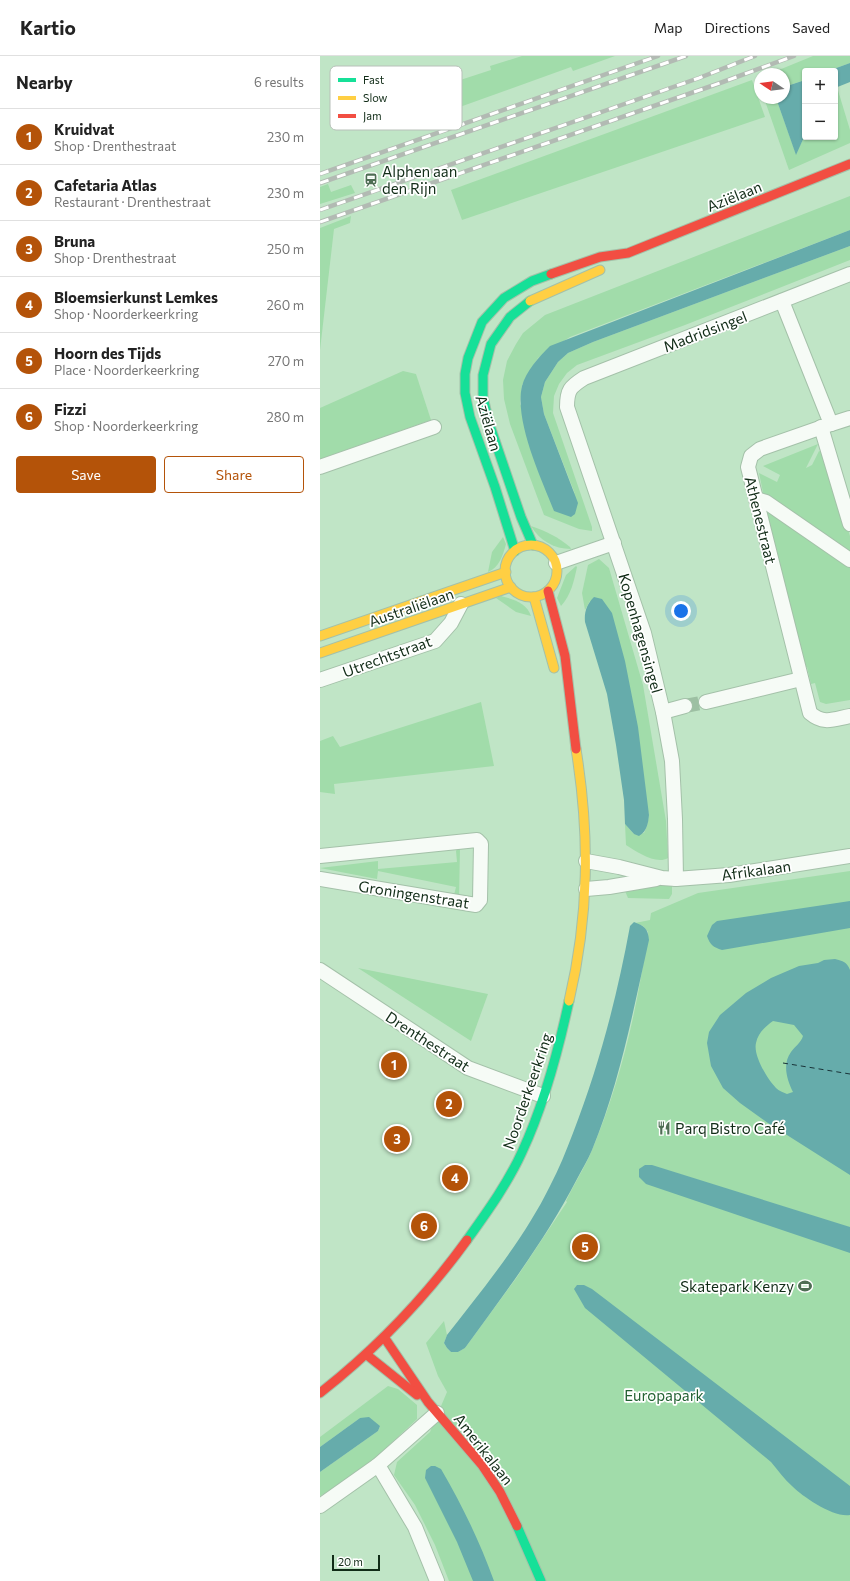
<!DOCTYPE html>
<meta charset="utf-8">
<style>
:root{--surface:#fff;--page:#f2f2f2;--text:#222;--muted:#767676;--line:#e0e0e0;--accent:#b45309}
body{margin:0;font-family:Commissioner,sans-serif;background:var(--page);color:var(--text)}
.controls{position:absolute;right:12px;top:12px;display:grid;overflow:hidden;border-radius:4px;box-shadow:0 1px 3px #0004}
.controls button{width:36px;height:36px;display:grid;place-items:center;padding:0;border:0;border-bottom:1px solid var(--line);background:var(--surface);color:var(--text);font:20px sans-serif}
.compass{position:absolute;left:434px;top:12px;width:36px;height:36px;border-radius:50%;background:var(--surface);box-shadow:0 1px 3px #0004;rotate:283deg}
.scale{position:absolute;left:12px;bottom:10px;width:48px;box-sizing:border-box;padding-left:4px;border:2px solid #112c17;border-top:0;font-size:11px;line-height:14px;white-space:nowrap;color:#112c17;-webkit-text-stroke:3px #fff;paint-order:stroke}
.you{position:absolute;left:361px;top:555px;width:14px;height:14px;margin:-10px;border:3px solid #fff;border-radius:50%;background:#1a73e8;box-shadow:0 0 0 6px #1a73e833}
.badge{display:grid;place-items:center;width:26px;height:26px;border-radius:50%;background:var(--accent);color:#fff;font-size:13px;font-weight:700}
.pin{position:absolute;translate:-50% -50%;border:2px solid #fff;box-shadow:0 1px 4px #0006}
.list{margin:0;padding:0;list-style:none}
h2{display:flex;justify-content:space-between;align-items:center;height:52px;margin:0;padding:0 16px;font-size:17px}
h2 small{font-size:13px;font-weight:400;color:var(--muted)}
.list li{display:grid;grid-template-columns:26px 1fr auto;gap:12px;align-items:center;box-sizing:border-box;height:56px;padding:0 16px;border-top:1px solid var(--line)}
.list b{display:block;font-size:15px;white-space:nowrap}
.list p{margin:0;font-size:13px;white-space:nowrap;color:var(--muted)}
.list em{font-size:13px;font-style:normal;color:var(--muted)}
.actions{display:flex;gap:8px;padding:12px 16px}
.actions a{flex:1;padding:9px 0;border:1px solid var(--accent);border-radius:4px;text-align:center;font-size:14px;color:var(--accent)}
.actions .main{background:var(--accent);color:#fff}
.map{position:relative;flex:none;width:530px;height:1525px;overflow:hidden}
header{display:flex;align-items:center;gap:24px;box-sizing:border-box;height:56px;padding:0 20px;background:var(--surface);border-bottom:1px solid var(--line)}
header strong{font-size:19px}
nav{display:flex;gap:22px;margin-inline-start:auto;font-size:14px}
main{display:flex}
aside{flex:1;background:var(--surface)}
.map>svg:first-child{display:block}
.green{fill:#a1dcaa}
.water{fill:#66acab;fill-rule:evenodd}
.lines{fill:none;stroke-linecap:round;stroke-linejoin:round}
.ferry{stroke:#193338;stroke-width:1;stroke-dasharray:5 4;stroke-linecap:butt}
.street-tunnel{stroke:#9dc0a3;stroke-width:14;stroke-dasharray:14 7;stroke-linecap:butt}
.street-casing{stroke:#a4c1a9;stroke-width:16}
.fast-casing{stroke:#a4c1a9;stroke-width:11}
.slow-casing{stroke:#a4c1a9;stroke-width:11}
.jam-casing{stroke:#a4c1a9;stroke-width:11}
.street{stroke:#f6fbf6;stroke-width:14}
.fast{stroke:#16e098;stroke-width:9}
.slow{stroke:#ffcf43;stroke-width:9}
.jam{stroke:#f24e42;stroke-width:9}
.rail-casing{stroke:#b2bab3;stroke-width:4.5}
.rail{stroke:#fff;stroke-width:3;stroke-dasharray:9;stroke-linecap:butt}
.labels{text-anchor:middle;dominant-baseline:central;stroke-width:3.5;stroke-linejoin:round;paint-order:stroke}
.poi-label{font-size:15px;fill:#112c17;stroke:#fff;text-anchor:start}
.street-label{font-size:15px;fill:#112c17;stroke:#fff}
.park-label{font-size:15px;fill:#216031;stroke:#fff}
.key{fill:#fff;stroke:#b8c0b9;stroke-width:1}
.key-label{font-size:11px;fill:#112c17}
</style>
<header>
<strong>Kartio</strong>
<nav><a>Map</a><a>Directions</a><a>Saved</a></nav>
</header>
<main>
<aside>
<h2>Nearby<small>6 results</small></h2>
<ul class="list">
<li><span class="badge">1</span><div><b>Kruidvat</b><p>Shop · Drenthestraat</p></div><em>230 m</em></li>
<li><span class="badge">2</span><div><b>Cafetaria Atlas</b><p>Restaurant · Drenthestraat</p></div><em>230 m</em></li>
<li><span class="badge">3</span><div><b>Bruna</b><p>Shop · Drenthestraat</p></div><em>250 m</em></li>
<li><span class="badge">4</span><div><b>Bloemsierkunst Lemkes</b><p>Shop · Noorderkeerkring</p></div><em>260 m</em></li>
<li><span class="badge">5</span><div><b>Hoorn des Tijds</b><p>Place · Noorderkeerkring</p></div><em>270 m</em></li>
<li><span class="badge">6</span><div><b>Fizzi</b><p>Shop · Noorderkeerkring</p></div><em>280 m</em></li>
</ul>
<div class="actions"><a class="main">Save</a><a>Share</a></div>
</aside>
<div class="map">
<svg width="530" height="1525" viewBox="0 0 530 1525">
<rect width="100%" height="100%" fill="#c0e5c6"/>
<g class="green">
<polygon points="202,0 295,0 253,15 251,11 137,52 128,28 171,14 170,10"/>
<polygon points="493,0 530,0 530,7 508,15 485,15 485,24 464,31 464,18 449,18"/>
<polygon points="432,24 445,61 142,164 131,134"/>
<polygon points="517,31 530,74 530,87 469,114 444,42 456,42 476,98 485,79 485,81 515,81 515,32"/>
<polygon points="8,128 11,136 31,129 35,137 0,148 0,131"/>
<polygon points="530,140 530,174 250,281 218,302 202,329 200,348 255,438 224,358 221,341 225,326 238,306 248,297 273,286 530,190 530,204 365,269 257,309 247,317 239,328 234,340 233,357 272,471 272,475 259,473 224,459 190,368 184,343 183,324 187,305 196,288 203,277 225,259"/>
<polygon points="31,160 30,167 14,173 0,294 0,172"/>
<polygon points="83,315 96,318 111,364 0,403 0,352"/>
<polygon points="498,388 486,412 492,409 499,395 504,397 530,480 530,500 444,441 439,417 457,426 460,419 443,410"/>
<polygon points="443,448 530,508 530,644 506,648 500,646 495,627 491,628 487,611 483,611"/>
<path d="M211,470C226,475 238,481 250,491L251,493C234,493 219,484 211,470Z"/>
<path d="M183,481L186,488C183,499 179,512 168,516L172,496Z"/>
<path d="M279,503L289,512L323,629L346,765L348,802C336,809 317,796 306,789L305,768L314,778L324,777L327,770L329,759L270,545L265,554L262,537L268,509Z"/>
<path d="M256,510L257,511C254,525 251,539 241,550L237,542L246,519Z"/>
<path d="M181,540C193,543 207,547 211,560L196,556L176,542Z"/>
<polygon points="161,646 174,710 14,728 15,738 0,736 0,685 13,680 20,691"/>
<polygon points="138,791 140,791 139,845 133,843 136,831 58,815 57,823 0,812 58,805 58,813 137,806 136,795"/>
<path d="M530,815V1525H129L115,1489L95,1449L74,1419L77,1406L110,1376L127,1336L118,1320L106,1287L124,1265L127,1279L124,1287L127,1292L131,1296H138L145,1292L197,1221L247,1146L246,1145C254,1128 265,1111 272,1094C301,1025 318,950 328,876L323,870L315,867L330,864L331,857L378,837Z"/>
<polygon points="334,830 352,830 352,838 349,843 308,842 305,835"/>
<polygon points="38,912 168,938 151,985"/>
<polygon points="68,1330 78,1333 97,1349 97,1363 41,1415 0,1440 0,1416 58,1375 60,1370 40,1362 0,1391 0,1381"/>
</g>
<g class="water">
<polygon points="530,7 530,26 515,32 515,15 508,15"/>
<polygon points="485,24 485,79 476,99 456,42 464,42 464,31"/>
<path d="M530,174V190L273,286L248,297L238,306L225,326L221,341L224,358L258,447L255,458L251,461L234,455C221,422 194,365 202,330C206,315 219,301 230,290Z"/>
<path d="M274,541L282,543L292,557L305,605L318,671L329,759C328,768 327,775 319,780L314,778L305,768L304,744L296,689L287,638L265,566C264,556 267,548 274,541Z"/>
<path d="M530,845V872L402,894C393,891 390,889 387,880L392,869L397,865Z"/>
<path d="M314,866C324,870 328,872 329,884C313,955 300,1026 272,1094C268,1104 262,1113 257,1123C226,1183 185,1237 145,1292L138,1296H131L127,1292L124,1287L127,1279C163,1233 204,1183 230,1130C239,1113 246,1095 253,1077C279,1010 297,941 310,870Z"/>
<path d="M515,903C523,905 527,906 530,914V1119L448,1067L420,1047L403,1032L391,1010L387,987L389,976L400,959L426,937L451,922L479,910L498,907L504,904ZM453,965L474,969L483,980C481,987 475,990 471,996C462,1008 467,1024 473,1036L467,1038C463,1036 459,1035 456,1032C447,1023 433,999 436,987C438,977 446,970 453,965Z"/>
<polygon points="325,1109 332,1109 530,1171 530,1197 326,1128 319,1121 319,1113"/>
<path d="M257,1229H264L272,1233L530,1430V1459C514,1462 483,1441 472,1430C464,1423 458,1414 451,1406L265,1252L254,1233Z"/>
<polygon points="49,1361 60,1370 58,1375 0,1416 0,1391 40,1362"/>
<path d="M111,1410H115L121,1413C143,1451 159,1484 174,1525H153L137,1486L105,1422L106,1414Z"/>
</g>
<g class="lines">
<polyline class="ferry" points="463,1007 530,1018"/>
<polyline class="street-tunnel" points="365,650 386,646"/>
<g class="street-casing">
<g id="street">
<path d="M462,245L511,368L440,393L431,400L428,411L490,657C504,669 514,663 530,660"/>
<polyline points="511,368 530,362"/>
<polyline points="501,371 530,468"/>
<polyline points="0,411 114,371"/>
<polyline points="436,443 446,446 530,504"/>
<polyline points="236,507 294,487"/>
<polyline points="0,624 115,585 131,567 141,548"/>
<polyline points="386,646 481,623"/>
<polyline points="343,656 365,650"/>
<polyline points="0,800 157,784 161,788 160,844 156,849 0,823"/>
<polyline points="266,805 299,811 342,822 356,823 409,819 530,800"/>
<path d="M356,823L355,763L352,705L343,656L324,577L247,351C247,334 250,331 264,322L530,218"/>
<polyline points="266,833 289,831 336,823"/>
<polyline points="0,914 148,1012 223,1040"/>
<polyline points="58,1409 95,1471 117,1525"/>
<polyline points="0,1450 58,1409 117,1357"/>
</g>
</g>
<g class="fast-casing">
<g id="fast">
<polyline points="210,245 190,261 171,288 163,319 163,341 169,367 201,461 213,489"/>
<polyline points="195,495 175,431 150,361 145,337 145,318 148,302 162,266 184,242 212,225 231,218"/>
<path d="M147,1184C167,1156 188,1127 202,1096C224,1049 238,996 249,945"/>
<polyline points="197,1470 221,1525"/>
</g>
</g>
<g class="slow-casing">
<g id="slow">
<polyline points="210,245 280,214"/>
<circle cx="211" cy="515" r="26"/>
<polyline points="214,541 234,612"/>
<polyline points="0,580 186,516"/>
<polyline points="0,597 191,531"/>
<path d="M249,945C269,860 270,780 256,693"/>
</g>
</g>
<g class="jam-casing">
<g id="jam">
<polyline points="231,218 280,201 308,197 530,108"/>
<polyline points="228,535 245,600 256,693"/>
<polyline points="64,1281 108,1346 162,1409 180,1436 197,1470"/>
<polyline points="47,1299 97,1339"/>
<path d="M0,1337C56,1293 105,1242 147,1184"/>
</g>
</g>
<use href="#street" class="street"/>
<use href="#fast" class="fast"/>
<use href="#slow" class="slow"/>
<use href="#jam" class="jam"/>
<g class="rail-casing">
<g id="rail">
<polyline points="0,118 338,0"/>
<polyline points="0,127 366,0"/>
<polyline points="0,154 379,22 435,0"/>
<polyline points="0,166 400,27 474,0"/>
</g>
</g>
<use href="#rail" class="rail"/>
</g>
<defs>
<g id="station-bare" transform="scale(1.08)"><path d="M-3-6H3Q5-6 5-4V2Q5 4 3 4L4.5 6H3L1.5 4h-3L-3 6H-4.5L-3 4Q-5 4-5 2V-4Q-5-6-3-6ZM-3.5-4v3h7v-3ZM-3.5 1v1.5H-2V1ZM2 1v1.5H3.5V1Z" fill="#4e6d54" stroke="#fff" stroke-width="2.5" paint-order="stroke"/></g>
<g id="restaurant-bare" transform="scale(1.08)"><path d="M-5-6h1v4h1v-4h1v4h1v-4h1v5L-1.5 .5V6h-2V.5L-5-1ZM5-6V6H3V1.5H1.5Q1.5-4 5-6Z" fill="#4e6d54" stroke="#fff" stroke-width="2.5" paint-order="stroke"/></g>
<g id="stadium-bare" transform="scale(1.08)"><path d="M0-5a6.5 5 0 1 0 0 10a6.5 5 0 1 0 0-10ZM-3.5-1.8h7v3.6h-7Z" fill="#4e6d54" stroke="#fff" stroke-width="2.5" paint-order="stroke"/></g>
</defs>
<g fill-rule="evenodd">
<use href="#station-bare" x="51" y="124"/>
<use href="#restaurant-bare" x="344" y="1072"/>
<use href="#stadium-bare" x="485" y="1230"/>
</g>
<g class="labels">
<g class="poi-label">
<text x="62" y="115">Alphen aan<tspan x="62" dy="17">den Rijn</tspan></text>
<text x="355" y="1072">Parq Bistro Café</text>
<text x="474" y="1230" text-anchor="end">Skatepark Kenzy</text>
</g>
<g class="street-label">
<text transform="translate(414 140) rotate(-22)">Aziëlaan</text>
<text transform="translate(385 275) rotate(-21)">Madridsingel</text>
<text transform="translate(169 367) rotate(74)">Aziëlaan</text>
<text transform="translate(441 464) rotate(76)">Athenestraat</text>
<text transform="translate(91 551) rotate(-19)">Australiëlaan</text>
<text transform="translate(321 577) rotate(74)">Kopenhagensingel</text>
<text transform="translate(67 600) rotate(-20)">Utrechtstraat</text>
<text transform="translate(436 814) rotate(-8)">Afrikalaan</text>
<text transform="translate(94 838) rotate(9)">Groningenstraat</text>
<text transform="translate(108 985) rotate(33)">Drenthestraat</text>
<text transform="translate(207 1035) rotate(-71)">Noorderkeerkring</text>
<text transform="translate(164 1393) rotate(52)">Amerikalaan</text>
</g>
<g class="park-label">
<text x="344" y="1339">Europapark</text>
</g>
</g>
<rect x="10" y="10" width="132" height="64" rx="6" class="key"/>
<rect x="18" y="22" width="18" height="4" fill="#16e098"/>
<rect x="18" y="40" width="18" height="4" fill="#ffcf43"/>
<rect x="18" y="58" width="18" height="4" fill="#f24e42"/>
<g class="key-label">
<text x="43" y="28">Fast</text>
<text x="43" y="46">Slow</text>
<text x="43" y="64">Jam</text>
</g>
</svg>
<div class="controls">
<button>+</button>
<button>−</button>
</div>
<svg class="compass" viewBox="-18 -18 36 36"><path d="M0-13l5 13h-10z" fill="#e53935"/><path d="M0 13l5-13h-10z" fill="#767676"/></svg>
<div class="scale">20 m</div>
<div class="you"></div>
<div class="pin badge" style="left:74px;top:1009px">1</div>
<div class="pin badge" style="left:129px;top:1048px">2</div>
<div class="pin badge" style="left:77px;top:1083px">3</div>
<div class="pin badge" style="left:135px;top:1122px">4</div>
<div class="pin badge" style="left:265px;top:1191px">5</div>
<div class="pin badge" style="left:104px;top:1170px">6</div>
</div>
</main>
